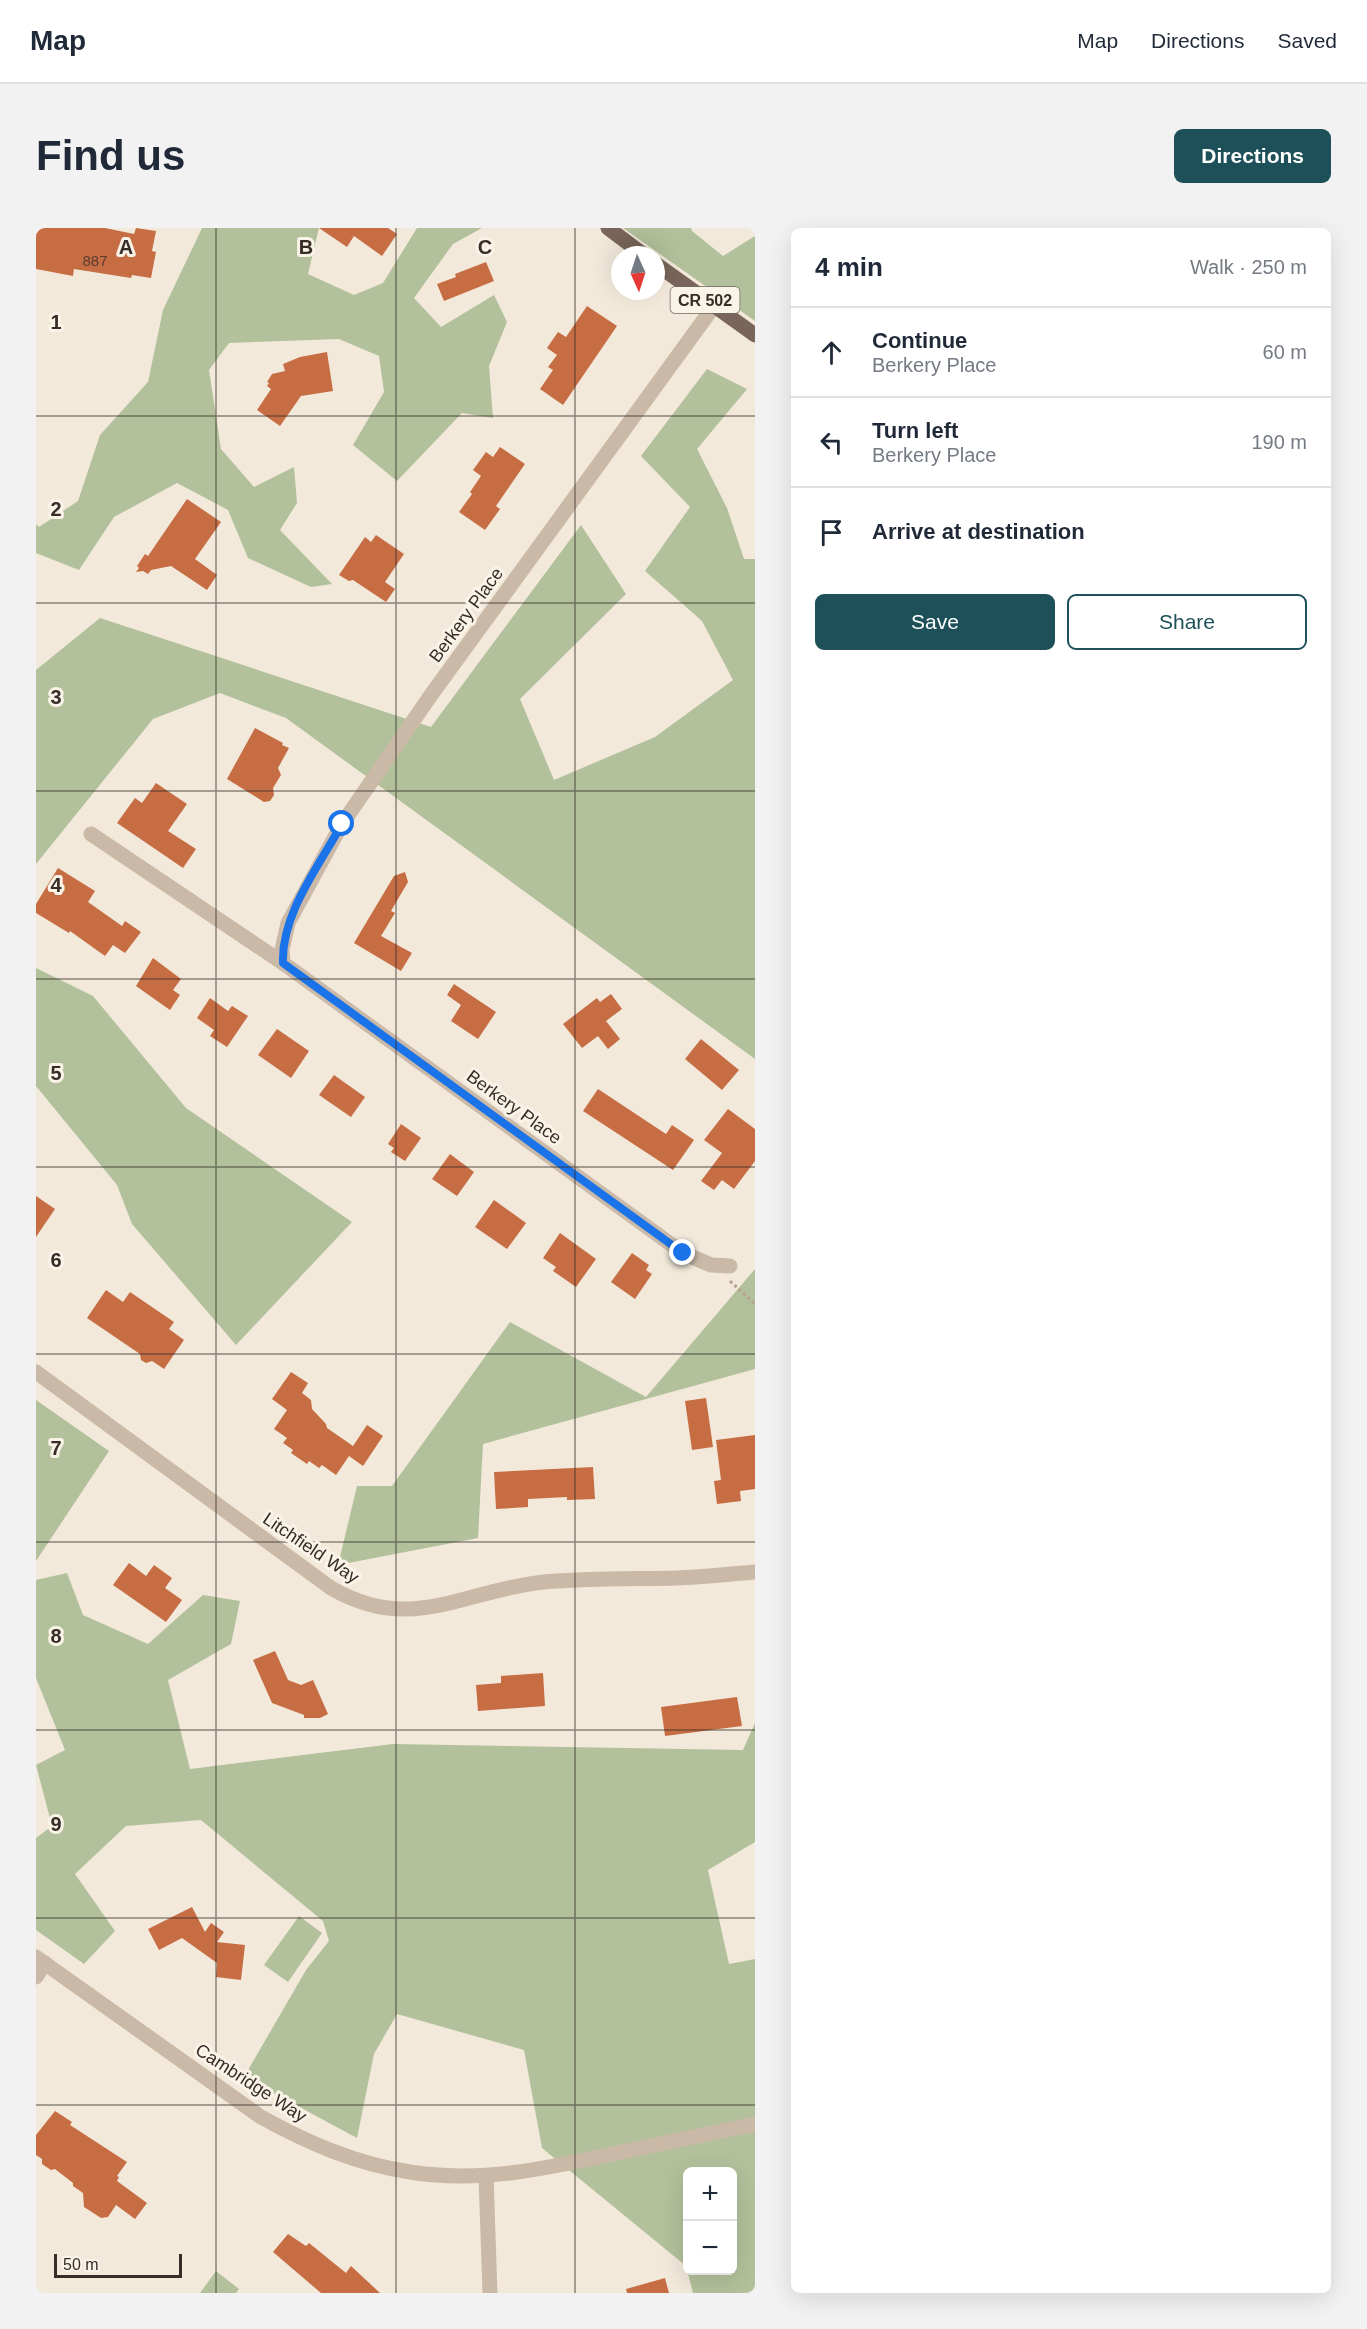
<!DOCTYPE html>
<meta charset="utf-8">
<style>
:root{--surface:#fff;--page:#f2f2f3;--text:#1f2937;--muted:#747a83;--line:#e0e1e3;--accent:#1d5058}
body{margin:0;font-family:Helvetica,sans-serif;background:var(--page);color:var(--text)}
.controls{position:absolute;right:18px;bottom:18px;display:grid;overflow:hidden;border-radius:9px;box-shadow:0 6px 24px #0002}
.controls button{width:54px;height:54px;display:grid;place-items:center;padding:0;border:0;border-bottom:2px solid var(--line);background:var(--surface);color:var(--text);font:30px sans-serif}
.compass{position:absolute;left:575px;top:18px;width:54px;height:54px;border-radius:50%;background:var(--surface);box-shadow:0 6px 24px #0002;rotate:177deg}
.scale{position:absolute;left:18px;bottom:15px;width:128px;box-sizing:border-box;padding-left:6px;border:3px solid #372d28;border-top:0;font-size:16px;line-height:21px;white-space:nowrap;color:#372d28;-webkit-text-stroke:4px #faf3e8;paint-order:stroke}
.stop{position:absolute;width:18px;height:18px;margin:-14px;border:4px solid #1a73e8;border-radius:50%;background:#fff}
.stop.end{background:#1a73e8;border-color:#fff;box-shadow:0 2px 6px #0008}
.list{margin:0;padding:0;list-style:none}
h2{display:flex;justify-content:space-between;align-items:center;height:78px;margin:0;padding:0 24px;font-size:26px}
h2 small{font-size:20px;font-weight:400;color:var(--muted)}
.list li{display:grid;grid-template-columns:39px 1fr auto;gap:18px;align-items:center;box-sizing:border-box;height:90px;padding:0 24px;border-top:2px solid var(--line)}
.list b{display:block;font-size:22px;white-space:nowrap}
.list p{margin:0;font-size:20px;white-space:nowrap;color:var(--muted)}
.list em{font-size:20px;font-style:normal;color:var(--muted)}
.actions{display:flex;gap:12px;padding:18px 24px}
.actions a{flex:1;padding:14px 0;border:2px solid var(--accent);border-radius:9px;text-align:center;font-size:21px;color:var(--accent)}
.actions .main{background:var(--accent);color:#fff}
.icon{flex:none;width:33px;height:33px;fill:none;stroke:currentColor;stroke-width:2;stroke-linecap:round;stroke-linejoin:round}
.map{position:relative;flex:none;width:719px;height:2065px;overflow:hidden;border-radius:9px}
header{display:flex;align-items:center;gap:36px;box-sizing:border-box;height:84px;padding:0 30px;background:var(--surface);border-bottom:2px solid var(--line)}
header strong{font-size:28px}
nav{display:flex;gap:33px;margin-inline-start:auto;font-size:21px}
.intro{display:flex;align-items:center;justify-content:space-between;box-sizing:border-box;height:144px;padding:0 36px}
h1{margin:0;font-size:42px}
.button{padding:15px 27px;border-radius:9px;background:var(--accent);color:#fff;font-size:21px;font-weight:700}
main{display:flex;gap:36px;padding:0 36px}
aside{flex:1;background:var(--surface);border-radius:9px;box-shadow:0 6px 24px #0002}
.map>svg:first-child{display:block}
.green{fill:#b2c19b;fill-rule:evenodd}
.building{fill:#c76d44}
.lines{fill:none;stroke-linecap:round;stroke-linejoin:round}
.path{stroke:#b6a491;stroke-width:3;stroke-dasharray:3 3;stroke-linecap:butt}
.minor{stroke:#cab9a7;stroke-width:15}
.major{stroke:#796559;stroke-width:15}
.route{stroke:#1a73e8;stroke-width:8}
.grid{fill:none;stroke:#372d28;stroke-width:1.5;stroke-opacity:0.55}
.labels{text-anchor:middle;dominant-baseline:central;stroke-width:6;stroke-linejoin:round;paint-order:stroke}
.number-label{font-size:15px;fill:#5b3d2f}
.shield{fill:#faf3e8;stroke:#726862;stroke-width:1.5}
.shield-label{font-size:16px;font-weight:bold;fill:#372d28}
.street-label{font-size:18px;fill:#372d28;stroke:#faf3e8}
.grid-label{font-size:20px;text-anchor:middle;font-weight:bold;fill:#372d28;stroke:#faf3e8;stroke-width:6;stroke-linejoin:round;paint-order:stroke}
</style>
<header>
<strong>Map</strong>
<nav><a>Map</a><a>Directions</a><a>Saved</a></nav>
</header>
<div class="intro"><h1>Find us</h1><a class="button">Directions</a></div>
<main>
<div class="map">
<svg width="719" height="2065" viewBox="0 0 719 2065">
<rect width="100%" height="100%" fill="#f2e9db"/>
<g class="green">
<polygon points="166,0 283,0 272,46 318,67 347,55 381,0 446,0 417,16 378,70 405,99 458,67 471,94 453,138 457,190 426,185 361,253 317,217 348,164 343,128 303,111 193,115 173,142 185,221 218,259 258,239 261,275 244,302 296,356 275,359 212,330 192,282 141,255 78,289 43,342 0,325 0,296 3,299 42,273 64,207 112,154 127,82"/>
<polygon points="587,0 655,0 656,3 687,28 719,8 719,93"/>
<polygon points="671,141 711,161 661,221 691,280 708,331 719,331 719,831 250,490 184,465 117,491 0,636 0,442 64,390 395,499 545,297 590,366 484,471 518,552 619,509 697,452 666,393 609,343 654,279 605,228"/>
<polygon points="0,740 57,768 150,880 316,994 200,1117 96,996 81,957 0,858"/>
<polygon points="719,1041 719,1141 447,1216 442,1310 302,1337 321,1258 356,1258 474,1094 610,1169"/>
<polygon points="0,1172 73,1223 0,1333"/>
<path d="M31,1345L47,1387L112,1416L167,1367L204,1373L195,1416L132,1452L154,1541L357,1516L707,1522L719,1495V1614L672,1642L693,1736L719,1731V2065H657L650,2038L506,1920L488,1822L361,1786L338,1826L321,1910L208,1849L270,1742L293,1713L287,1693L165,1592L90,1598L39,1646L79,1703L48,1736L0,1702V1610L16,1598L0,1537L29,1522L0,1450V1352ZM652,1944H696V2042H652Z"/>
<polygon points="263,1688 286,1705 252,1754 228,1737"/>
<polygon points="180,2043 203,2061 200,2065 164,2065"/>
</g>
<g class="building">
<polygon points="0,0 69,0 98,6 100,0 120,3 116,23 120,24 115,50 96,47 95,50 38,41 37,48 0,41"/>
<polygon points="283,0 352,0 361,6 346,28 318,8 311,19"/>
<polygon points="450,34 458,53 408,73 401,56 420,49 419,46"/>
<polygon points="551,78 581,98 527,177 504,161 517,142 512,139 521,127 511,120 522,104 530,109"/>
<polygon points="291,124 297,163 265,168 244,198 221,182 235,161 231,158 233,155 231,154 236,146 249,143 247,136 264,129"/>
<polygon points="464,219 489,236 460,278 464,281 449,302 423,284 436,266 434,264 445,248 437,242 450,224 457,229"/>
<polygon points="151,271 185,294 159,331 181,347 171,362 135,338 115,342 112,346 107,343 100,344 103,340 101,338 109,326 112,328"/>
<polygon points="340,307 368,326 349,354 359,361 350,374 317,352 313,353 303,347 329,309 335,314"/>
<polygon points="219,500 247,515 246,517 253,520 242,540 245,547 237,560 238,567 234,573 228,574 191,551"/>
<polygon points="120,555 151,576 132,603 160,621 147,640 81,595 99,570 106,575"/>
<polygon points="22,640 59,663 52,674 86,698 89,693 105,704 89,725 77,717 69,728 34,703 33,705 0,685 0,676"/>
<polygon points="369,644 372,654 355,683 359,685 345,708 376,725 365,743 318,715 358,648"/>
<polygon points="117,730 145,751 137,762 144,767 134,782 100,758"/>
<polygon points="418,756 460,784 442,811 415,793 425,777 411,767"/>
<polygon points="575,766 586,781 570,793 584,811 572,821 562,808 546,820 527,796 561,770 564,774"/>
<polygon points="174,770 192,783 196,778 212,788 191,819 174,808 178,802 161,790"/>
<polygon points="241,801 273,823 255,850 222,827"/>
<polygon points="665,811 703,842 686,862 649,831"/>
<polygon points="298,847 329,869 315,889 283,867"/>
<polygon points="562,861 630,906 636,897 658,912 637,942 547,883"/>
<polygon points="692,881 719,901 719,933 698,961 686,952 678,962 665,953 686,925 668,912"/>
<polygon points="365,896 385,910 369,933 355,924 358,920 352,916"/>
<polygon points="414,926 438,944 421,968 396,951"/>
<polygon points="0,968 19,981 0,1009"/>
<polygon points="458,972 490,995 471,1021 439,999"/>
<polygon points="524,1005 560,1031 540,1059 517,1043 520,1039 507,1030"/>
<polygon points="596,1025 613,1037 610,1042 616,1046 599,1071 575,1054"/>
<polygon points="70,1062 87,1074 94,1064 138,1094 133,1101 148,1112 128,1141 116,1133 110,1135 105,1132 104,1126 51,1090"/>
<polygon points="255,1144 272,1155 266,1165 275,1172 276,1181 290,1196 291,1200 317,1218 331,1197 347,1208 327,1238 313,1228 300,1247 286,1237 283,1240 273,1233 271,1236 255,1225 257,1222 247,1215 251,1210 238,1201 251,1182 236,1171"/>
<polygon points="670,1170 677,1219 656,1222 649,1173"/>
<polygon points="719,1207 719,1261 704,1263 705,1273 681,1276 678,1253 685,1252 680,1212"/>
<polygon points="557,1239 559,1271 531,1272 531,1269 492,1271 492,1279 460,1281 458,1244"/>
<polygon points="93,1335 110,1348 118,1337 136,1350 129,1360 146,1372 130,1394 77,1357"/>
<polygon points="239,1423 252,1452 265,1457 277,1452 292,1486 284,1490 268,1490 268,1487 236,1475 217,1432"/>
<polygon points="507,1445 509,1478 442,1483 440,1457 465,1455 465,1448"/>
<polygon points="701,1469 706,1498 629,1508 625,1479"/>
<polygon points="156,1679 169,1704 175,1695 188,1704 181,1714 209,1717 205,1752 180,1749 181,1735 146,1710 123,1722 112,1701"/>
<polygon points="19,1883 36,1894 34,1897 91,1934 81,1948 83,1949 81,1953 111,1975 99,1991 80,1977 72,1989 65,1990 48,1979 47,1965 37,1958 37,1955 19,1941 15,1942 6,1936 6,1931 0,1927 0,1907"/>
<polygon points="252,2006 270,2018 273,2015 310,2045 315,2038 344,2065 285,2065 237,2024"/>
<polygon points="629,2050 633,2065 591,2065 590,2061"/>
</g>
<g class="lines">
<polyline class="path" points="694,1053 719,1076"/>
<g class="minor">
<polyline points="678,78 395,467 306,596 252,695 246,722 247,735 647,1025 675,1037 694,1038"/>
<polyline points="55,606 247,735"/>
<path d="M0,1144L295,1360C376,1407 427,1362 508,1354C552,1350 597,1351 641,1350C667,1349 693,1346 719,1344"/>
<path d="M0,1729L225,1889C272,1915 320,1936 374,1944C443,1955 509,1941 576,1926C624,1916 671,1906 719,1896"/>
<polyline points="0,1749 9,1735"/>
<polyline points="450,1948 454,2065"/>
</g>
<g class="major">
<polyline points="572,0 608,27"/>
<polyline points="620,36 719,107"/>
</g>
</g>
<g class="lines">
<path class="route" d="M306,596C283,638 245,686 247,735L647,1025"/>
</g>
<path class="grid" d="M180,0V2065M360,0V2065M539,0V2065M0,188H719M0,375H719M0,563H719M0,751H719M0,939H719M0,1126H719M0,1314H719M0,1502H719M0,1690H719M0,1877H719"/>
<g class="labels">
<g class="number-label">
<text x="59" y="32">887</text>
</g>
<rect class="shield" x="634.5" y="59" width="69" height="26" rx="4.5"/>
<g class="shield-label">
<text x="669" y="72">CR 502</text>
</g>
<g class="street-label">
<text transform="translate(430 387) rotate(-54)">Berkery Place</text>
<text transform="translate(478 879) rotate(36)">Berkery Place</text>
<text transform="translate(275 1320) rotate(34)">Litchfield Way</text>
<text transform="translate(215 1855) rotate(33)">Cambridge Way</text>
</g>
</g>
<g class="grid-label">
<text x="90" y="26">A</text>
<text x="270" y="26">B</text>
<text x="449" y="26">C</text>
<text x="20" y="101">1</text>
<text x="20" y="288">2</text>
<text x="20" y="476">3</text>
<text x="20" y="664">4</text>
<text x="20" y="852">5</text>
<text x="20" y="1039">6</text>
<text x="20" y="1227">7</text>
<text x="20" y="1415">8</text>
<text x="20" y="1603">9</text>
</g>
</svg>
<div class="controls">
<button>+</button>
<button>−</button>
</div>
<svg class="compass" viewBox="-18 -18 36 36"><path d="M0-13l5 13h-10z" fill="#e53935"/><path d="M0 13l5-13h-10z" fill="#747a83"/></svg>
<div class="scale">50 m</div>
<div class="stop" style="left:306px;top:596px"></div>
<div class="stop end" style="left:647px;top:1025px"></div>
</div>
<aside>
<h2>4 min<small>Walk · 250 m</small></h2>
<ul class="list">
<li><svg class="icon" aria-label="ahead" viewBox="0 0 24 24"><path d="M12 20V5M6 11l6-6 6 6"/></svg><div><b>Continue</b><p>Berkery Place</p></div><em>60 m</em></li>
<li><svg class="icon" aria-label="left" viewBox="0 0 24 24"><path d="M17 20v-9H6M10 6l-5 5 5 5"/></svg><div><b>Turn left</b><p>Berkery Place</p></div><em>190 m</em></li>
<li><svg class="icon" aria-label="arrive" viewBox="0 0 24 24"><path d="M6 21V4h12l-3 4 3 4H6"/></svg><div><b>Arrive at destination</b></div></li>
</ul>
<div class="actions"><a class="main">Save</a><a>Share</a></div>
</aside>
</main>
